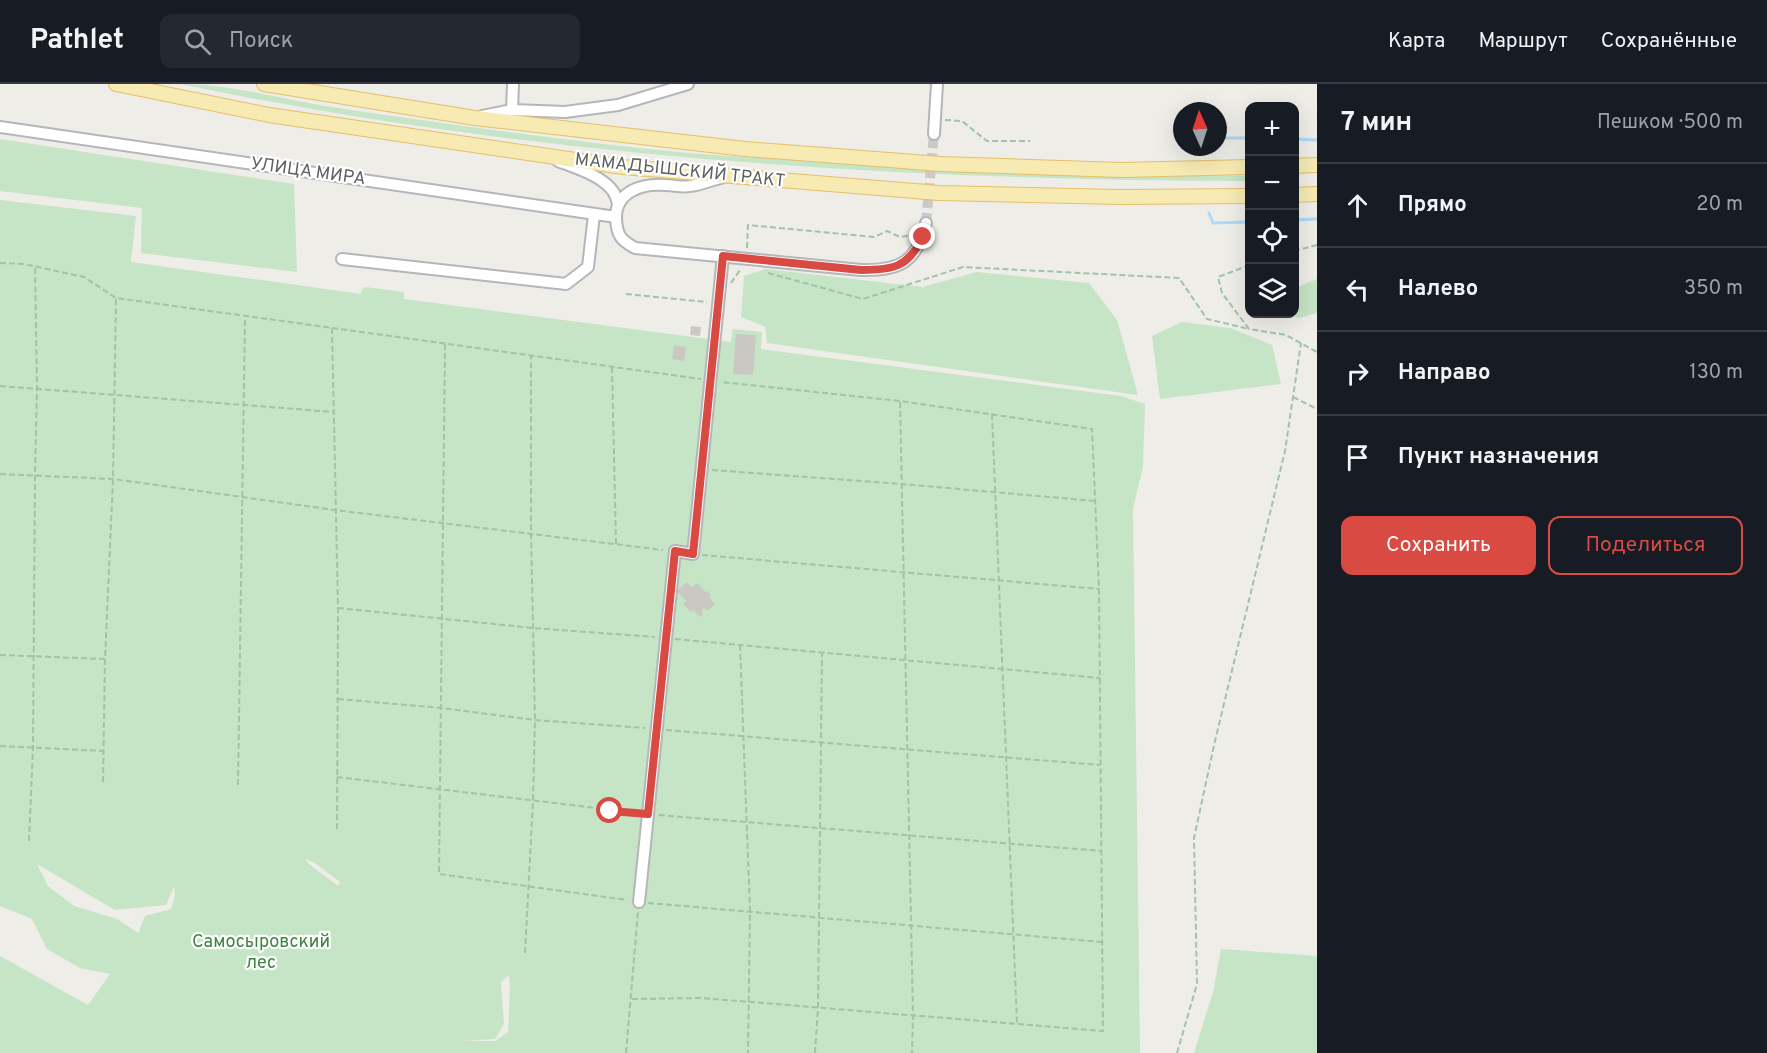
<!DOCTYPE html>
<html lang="ru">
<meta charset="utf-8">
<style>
:root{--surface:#171b24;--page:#242831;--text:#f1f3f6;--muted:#9ea1a6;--line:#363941;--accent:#d94a42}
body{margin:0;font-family:Overpass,sans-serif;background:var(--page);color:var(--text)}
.controls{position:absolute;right:18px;top:18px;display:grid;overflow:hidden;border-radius:12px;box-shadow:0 6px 24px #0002}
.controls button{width:54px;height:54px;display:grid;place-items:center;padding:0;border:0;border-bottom:2px solid var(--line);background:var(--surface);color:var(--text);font:30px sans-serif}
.compass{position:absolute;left:1173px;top:18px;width:54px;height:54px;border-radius:50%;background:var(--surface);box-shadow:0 6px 24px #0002;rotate:357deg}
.stop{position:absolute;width:18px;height:18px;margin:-14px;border:4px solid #d94a42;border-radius:50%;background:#fff}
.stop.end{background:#d94a42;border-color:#fff;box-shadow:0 2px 6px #0008}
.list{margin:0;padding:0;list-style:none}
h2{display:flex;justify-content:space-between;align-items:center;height:78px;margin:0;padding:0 24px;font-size:26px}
h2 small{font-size:20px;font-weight:400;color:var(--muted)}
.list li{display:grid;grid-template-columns:39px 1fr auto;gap:18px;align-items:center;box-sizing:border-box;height:84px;padding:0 24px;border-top:2px solid var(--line)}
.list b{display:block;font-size:22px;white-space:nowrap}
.list em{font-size:20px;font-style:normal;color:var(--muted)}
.actions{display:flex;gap:12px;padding:18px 24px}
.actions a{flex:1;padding:14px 0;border:2px solid var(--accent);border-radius:12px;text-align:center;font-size:21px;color:var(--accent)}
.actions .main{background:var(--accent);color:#fff}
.icon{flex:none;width:33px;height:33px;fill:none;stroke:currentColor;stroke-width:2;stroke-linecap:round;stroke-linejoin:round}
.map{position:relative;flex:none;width:1317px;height:969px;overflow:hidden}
header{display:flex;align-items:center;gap:36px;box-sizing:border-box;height:84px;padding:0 30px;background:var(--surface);border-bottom:2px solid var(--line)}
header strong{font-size:28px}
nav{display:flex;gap:33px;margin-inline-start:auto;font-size:21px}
.search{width:420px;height:54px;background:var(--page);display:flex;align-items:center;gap:15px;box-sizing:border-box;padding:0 21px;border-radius:12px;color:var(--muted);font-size:22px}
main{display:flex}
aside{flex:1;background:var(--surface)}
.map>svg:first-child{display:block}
.green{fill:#c6e4c6;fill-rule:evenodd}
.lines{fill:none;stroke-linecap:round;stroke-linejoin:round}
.stream{stroke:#aed9f7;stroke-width:3}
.building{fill:#cac8c3}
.minor-tunnel{stroke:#cbcac6;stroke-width:10;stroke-dasharray:10 5;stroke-linecap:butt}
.minor-casing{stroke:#b4b6ba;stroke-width:14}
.major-casing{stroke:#e4bf6a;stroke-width:16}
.path{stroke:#9fc4a9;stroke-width:2;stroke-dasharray:6 3;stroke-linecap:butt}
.minor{stroke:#fff;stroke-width:10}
.major{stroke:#f7eab3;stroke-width:14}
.route{stroke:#d94a42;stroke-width:8}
.labels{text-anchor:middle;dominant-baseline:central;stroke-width:4.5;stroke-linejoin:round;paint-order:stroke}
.street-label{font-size:18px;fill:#5e6165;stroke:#fff}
.park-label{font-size:18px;fill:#3f8440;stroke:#fff}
</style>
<header>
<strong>Pathlet</strong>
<div class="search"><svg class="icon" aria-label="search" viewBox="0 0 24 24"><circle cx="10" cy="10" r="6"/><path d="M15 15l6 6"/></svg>Поиск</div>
<nav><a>Карта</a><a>Маршрут</a><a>Сохранённые</a></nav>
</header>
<main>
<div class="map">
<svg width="1317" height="969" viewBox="0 0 1317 969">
<rect width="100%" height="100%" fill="#efede7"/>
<g class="green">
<path d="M181,0C229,0 277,14 325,22C417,36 510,49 603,60C706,73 811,77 915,82C1027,87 1138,91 1249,92V97C894,96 530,73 181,0Z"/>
<polygon points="0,55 294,100 297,188 141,169 142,124 0,107"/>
<path d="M0,116L136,132L131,178L361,210L362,205L365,203L404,208V215L731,258L733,245L762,248L761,265L1121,312L1145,320L1143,383L1133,424L1140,969H0V872L88,921L110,890L80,884L47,865L32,835L0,822ZM305,775L315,779L340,798L338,802L309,780ZM37,780L115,826L166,821L174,802L175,812L171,825L145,832L138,849L117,835L74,822L48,802ZM509,891L510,904L508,948L495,957H460L495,955L504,940L501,898Z"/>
<polygon points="766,185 923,203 976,188 1089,199 1117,236 1138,311 767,259 765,243 741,233 744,192"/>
<polygon points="1317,195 1317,229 1299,234 1286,230 1294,230 1295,204"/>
<polygon points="1182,238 1230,244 1272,261 1281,300 1160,315 1152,252"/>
<polygon points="1221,865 1317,872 1317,969 1194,969 1213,908"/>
</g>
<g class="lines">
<g class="stream">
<polyline points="1294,55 1317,56"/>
<polyline points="1218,58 1225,54 1250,54"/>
<polyline points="1209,129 1213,139 1250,138"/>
<polyline points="1294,136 1317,135"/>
</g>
</g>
<g class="building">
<polygon points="691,242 701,243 700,252 690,251"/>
<polygon points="736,250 756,251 753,291 733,290"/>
<polygon points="674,261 686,263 684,277 672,275"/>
<polygon points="687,498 691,503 697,499 705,508 707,507 711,511 709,513 715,520 707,527 704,524 701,527 703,530 700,533 693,526 691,528 683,520 686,517 677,507"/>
</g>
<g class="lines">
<polyline class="minor-tunnel" points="926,139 934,50"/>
<g class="minor-casing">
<g id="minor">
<polyline points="512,26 513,0"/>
<polyline points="482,32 512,26 565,28 618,21 688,0"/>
<polyline points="0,43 616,133"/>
<polyline points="934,50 937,0"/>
<path d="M558,77C578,85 616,95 618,121"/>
<path d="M721,94C711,96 700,101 690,102C682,104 674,101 666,101C643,99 615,107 616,135C617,152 621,156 635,164L861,186C900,187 917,178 926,139"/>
<polyline points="342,175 566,200 588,183 594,131"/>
<polyline points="639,818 675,467 693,470 723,172"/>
</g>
</g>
<g class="major-casing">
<g id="major">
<polyline points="116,0 269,31 623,83 939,109 1120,113 1250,112"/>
<polyline points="264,0 475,34 745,65 941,80 1121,86 1250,83"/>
<polyline points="1294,82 1317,81"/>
<polyline points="1294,111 1317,110"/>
</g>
</g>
<g class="path">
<polyline points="945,36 962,37 987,57 1030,57"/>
<polyline points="747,164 748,141 874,153 887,147 900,153 912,151"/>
<polyline points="1294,167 1317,161"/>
<polyline points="0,179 24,180 84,193 116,214 701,295"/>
<polyline points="1250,181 1218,193 1222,209 1249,245 1286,251 1317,268"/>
<polyline points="768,189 863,215 963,183 1179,194 1207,235 1249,245"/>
<polyline points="731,199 740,186"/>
<polyline points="626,210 707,218"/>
<polyline points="332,244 338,524 337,745"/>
<polyline points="445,260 439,790 627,816"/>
<polyline points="612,283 616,460"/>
<polyline points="0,302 334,328"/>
<polyline points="1293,313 1317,325"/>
<polyline points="900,318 913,931 912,969"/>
<polyline points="992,330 1017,939"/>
<polyline points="712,386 902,400 1095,417"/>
<polyline points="0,390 113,395 335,426 663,466"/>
<polyline points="702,471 1099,505"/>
<polyline points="338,524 533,544 655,553"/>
<polyline points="675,555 1100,594"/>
<polyline points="740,561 750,827 748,969"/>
<polyline points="0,571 105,575"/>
<polyline points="338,615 441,624 535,636 645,644"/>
<polyline points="666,646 1100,681"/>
<polyline points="0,662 104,667"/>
<polyline points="337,693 638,729"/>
<polyline points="103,698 105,575 113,395 116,215"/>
<polyline points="238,701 245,233"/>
<polyline points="659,731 1101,767"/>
<polyline points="29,757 33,664 35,392 37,304 35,183"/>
<polyline points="648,819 1102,858"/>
<polyline points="525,869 533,717 535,636 531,449 531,272"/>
<polyline points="632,915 702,914 1103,947 1099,505 1092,345 900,317 721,298"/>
<polyline points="626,969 638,828"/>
<polyline points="815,969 818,924 822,568"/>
<polyline points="1177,969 1197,900 1194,754 1215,657 1285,367 1301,259"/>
</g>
<use href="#minor" class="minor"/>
<use href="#major" class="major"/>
</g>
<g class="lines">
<path class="route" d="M610,727L648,730L675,467L693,470L723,172L861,186C894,186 908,183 923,153"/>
</g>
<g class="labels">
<g class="street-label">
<text transform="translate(680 87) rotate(6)">МАМАДЫШСКИЙ ТРАКТ</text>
<text transform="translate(308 88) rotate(8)">УЛИЦА МИРА</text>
</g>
<g class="park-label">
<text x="261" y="858">Самосыровский<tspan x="261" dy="21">лес</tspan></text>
</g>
</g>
</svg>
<div class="controls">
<button>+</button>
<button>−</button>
<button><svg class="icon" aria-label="locate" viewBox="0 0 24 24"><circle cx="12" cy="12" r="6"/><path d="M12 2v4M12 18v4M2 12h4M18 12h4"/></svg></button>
<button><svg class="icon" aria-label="layers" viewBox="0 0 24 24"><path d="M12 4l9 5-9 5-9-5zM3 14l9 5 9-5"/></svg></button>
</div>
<svg class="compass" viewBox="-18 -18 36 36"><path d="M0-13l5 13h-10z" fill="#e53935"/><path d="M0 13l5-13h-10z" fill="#9ea1a6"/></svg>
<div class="stop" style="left:610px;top:727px"></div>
<div class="stop end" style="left:923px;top:153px"></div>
</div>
<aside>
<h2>7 мин<small>Пешком · 500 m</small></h2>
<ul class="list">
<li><svg class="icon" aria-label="ahead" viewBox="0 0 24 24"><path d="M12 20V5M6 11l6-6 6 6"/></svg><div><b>Прямо</b></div><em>20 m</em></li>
<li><svg class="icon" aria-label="left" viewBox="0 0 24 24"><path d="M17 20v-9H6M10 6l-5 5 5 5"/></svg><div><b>Налево</b></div><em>350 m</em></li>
<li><svg class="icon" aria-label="right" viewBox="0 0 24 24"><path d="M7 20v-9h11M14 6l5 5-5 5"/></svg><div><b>Направо</b></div><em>130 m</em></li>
<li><svg class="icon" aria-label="arrive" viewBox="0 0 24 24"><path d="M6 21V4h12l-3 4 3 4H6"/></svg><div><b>Пункт назначения</b></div></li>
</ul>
<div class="actions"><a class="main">Сохранить</a><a>Поделиться</a></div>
</aside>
</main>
